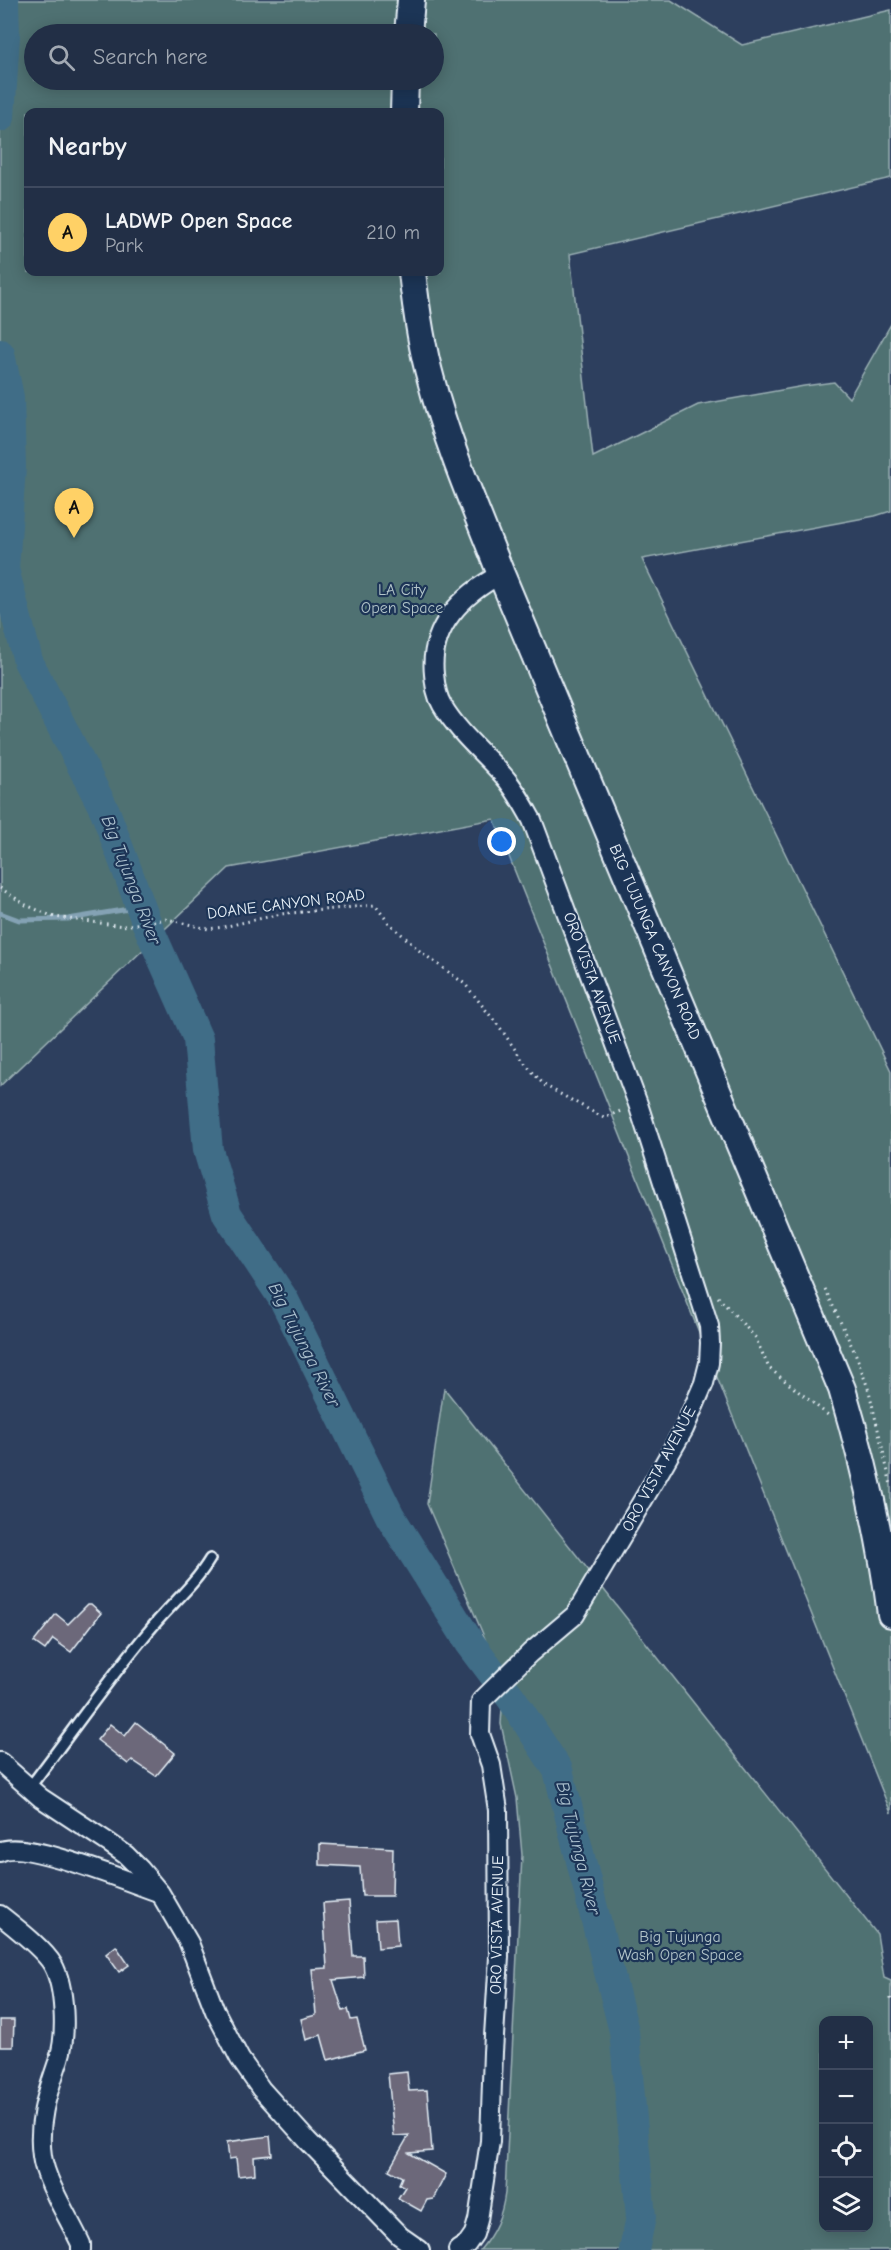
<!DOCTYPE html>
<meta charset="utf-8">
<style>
:root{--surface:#222f46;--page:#2a374d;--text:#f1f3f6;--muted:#a2a9b3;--line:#3f4a5f;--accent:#ffd166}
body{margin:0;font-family:"Comic Neue",sans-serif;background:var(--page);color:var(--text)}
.controls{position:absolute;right:18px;bottom:18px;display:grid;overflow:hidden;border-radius:12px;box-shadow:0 3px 15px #0003}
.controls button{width:54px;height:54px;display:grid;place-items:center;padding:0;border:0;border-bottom:2px solid var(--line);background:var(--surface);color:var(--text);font:30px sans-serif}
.you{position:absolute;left:502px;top:842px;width:21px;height:21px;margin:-15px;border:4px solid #fff;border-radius:50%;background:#1a73e8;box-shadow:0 0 0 9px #1a73e833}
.badge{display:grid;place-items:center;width:39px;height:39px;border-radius:50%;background:var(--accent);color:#111;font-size:20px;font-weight:700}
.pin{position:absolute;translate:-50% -50px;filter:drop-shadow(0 2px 3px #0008)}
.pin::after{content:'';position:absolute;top:32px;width:21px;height:18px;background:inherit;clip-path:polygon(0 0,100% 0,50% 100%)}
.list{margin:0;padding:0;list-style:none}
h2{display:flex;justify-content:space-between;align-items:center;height:78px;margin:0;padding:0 24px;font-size:26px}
h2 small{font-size:20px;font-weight:400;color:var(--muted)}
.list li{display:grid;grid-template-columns:39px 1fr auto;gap:18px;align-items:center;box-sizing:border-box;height:90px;padding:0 24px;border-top:2px solid var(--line)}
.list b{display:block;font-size:22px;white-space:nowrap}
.list p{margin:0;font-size:20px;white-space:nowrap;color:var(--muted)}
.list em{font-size:20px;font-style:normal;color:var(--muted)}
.icon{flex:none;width:33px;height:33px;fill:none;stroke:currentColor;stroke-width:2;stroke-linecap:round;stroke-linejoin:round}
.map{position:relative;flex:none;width:891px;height:2250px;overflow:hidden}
.search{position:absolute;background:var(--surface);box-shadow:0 3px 15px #0003;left:24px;top:24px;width:420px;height:66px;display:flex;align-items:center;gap:15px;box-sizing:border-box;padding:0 21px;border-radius:33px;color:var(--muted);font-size:22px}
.panel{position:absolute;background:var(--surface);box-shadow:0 3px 15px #0003;left:24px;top:108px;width:420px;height:168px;border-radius:12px}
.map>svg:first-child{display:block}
.green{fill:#4f7172;stroke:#9cb1b5;stroke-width:1.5;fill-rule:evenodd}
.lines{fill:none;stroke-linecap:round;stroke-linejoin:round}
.stream{stroke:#84a2b4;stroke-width:5}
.river{stroke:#416d87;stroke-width:30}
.building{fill:#6c677a;stroke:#e8f1f8;stroke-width:1.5}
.lane-casing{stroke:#e8f1f8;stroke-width:14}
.street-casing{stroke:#e8f1f8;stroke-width:22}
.secondary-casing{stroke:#e8f1f8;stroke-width:30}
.path{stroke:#e8f1f8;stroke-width:3;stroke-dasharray:1.5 4.5;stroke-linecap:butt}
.lane{stroke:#1d3557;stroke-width:9}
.street{stroke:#1d3557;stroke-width:18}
.secondary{stroke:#1d3557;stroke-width:26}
.labels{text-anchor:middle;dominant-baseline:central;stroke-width:4.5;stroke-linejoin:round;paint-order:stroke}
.park-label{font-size:16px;fill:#b2c4c9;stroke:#1d3557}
.street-label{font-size:16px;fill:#e8f1f8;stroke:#1d3557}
.water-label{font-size:18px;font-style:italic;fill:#aec3d0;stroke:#1d3557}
</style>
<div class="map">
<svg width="891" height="2250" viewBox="0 0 891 2250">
<rect width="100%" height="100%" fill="#2d3f5e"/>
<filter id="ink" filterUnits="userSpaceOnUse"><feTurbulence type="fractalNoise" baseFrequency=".0167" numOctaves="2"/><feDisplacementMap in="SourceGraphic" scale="12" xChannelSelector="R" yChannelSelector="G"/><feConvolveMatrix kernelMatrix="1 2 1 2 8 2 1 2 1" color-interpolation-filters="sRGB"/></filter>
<g filter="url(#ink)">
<g class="green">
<path d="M0,0H671L742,45L891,10V178L570,254L593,457L698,405L804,386L834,382L849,398L891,324V511L875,516L642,559L891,1071V1532L882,1533L891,1605V1813L494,819L229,868L0,1086ZM34,34H434V80H34ZM28,112H440V272H28Z"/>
<path d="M444,1388L877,1934L884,1978L891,1981V2250H480C495,2232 502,2216 505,2193L522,1855L517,1798L501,1724L502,1709L506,1695L515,1683L498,1669L427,1504ZM824,2020H868V2228H824Z"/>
</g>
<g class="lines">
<polyline class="stream" points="0,913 19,920 68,919 141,907"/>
<g class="river">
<polyline points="0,117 5,35 4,0"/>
<polyline points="0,354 9,397 11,467 4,569 28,661 105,811 147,924 198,1039 208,1150 227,1214 284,1300 390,1516 470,1643 512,1699 558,1770 624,2031 641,2217 634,2250"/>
</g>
</g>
<g class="building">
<polygon points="88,1604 91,1604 101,1613 71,1652 53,1639 45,1650 34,1642 56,1614 68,1624"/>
<polygon points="136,1722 175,1753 156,1776 132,1760 128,1764 97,1740 110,1724 125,1736"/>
<polygon points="320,1844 393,1848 392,1896 362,1896 360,1867 320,1865"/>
<polygon points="349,1901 353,1956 363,1956 364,1977 333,1980 343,2011 348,2009 351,2020 357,2019 365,2050 328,2060 321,2035 306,2040 301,2019 316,2015 312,1969 327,1968 323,1903"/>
<polygon points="396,1919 398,1946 378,1948 376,1920"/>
<polygon points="116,1946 129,1965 119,1972 106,1954"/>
<polygon points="0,2020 14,2020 13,2047 0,2047"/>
<polygon points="407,2072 409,2091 427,2090 432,2151 409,2153 446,2174 433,2199 427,2200 421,2211 398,2198 405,2187 399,2184 402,2177 389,2170 409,2135 394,2136 388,2074"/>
<polygon points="270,2136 272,2155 254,2157 255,2174 238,2176 236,2158 229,2159 227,2142"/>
</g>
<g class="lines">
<g class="lane-casing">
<path id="lane" d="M29,1788C69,1736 106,1682 148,1632C168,1607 194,1586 210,1559"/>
</g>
<g class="street-casing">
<g id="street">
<polyline points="0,1762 41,1798 109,1843 126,1855 140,1869 160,1893 189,1943 215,2011 240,2059 261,2089 307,2140 400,2236 420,2250"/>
<path d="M0,1852C22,1838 131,1883 158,1892"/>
<path d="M0,1915C15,1927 44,1949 53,1965C65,1987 67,2035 59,2059C48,2092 37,2120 42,2156C45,2181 70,2220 81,2244V2250"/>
<path d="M458,2250L467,2244L474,2234L478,2220L490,2141L493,2052L499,1957L498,1810L491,1765L480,1734L481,1701L530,1653L575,1615L656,1478L684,1429L704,1383L709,1363L710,1343L709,1326L704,1310L638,1104L532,820C523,804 515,788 502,774C481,751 458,732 442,705C436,695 435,684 434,674C429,627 463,594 501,574"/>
</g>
</g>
<g class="secondary-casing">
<g id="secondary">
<polyline points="408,34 411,0"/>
<polyline points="404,112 405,80"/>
<path d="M412,272C416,308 421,345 431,380C448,446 476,510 501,574L842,1389C864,1463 881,1537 891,1614"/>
</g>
</g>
<g class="path">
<polyline points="0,888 26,905 54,917 123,926 167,919 208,929 223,927 281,914 375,905 388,922 421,952 465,984 501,1029 523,1061 544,1085 604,1118 623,1110"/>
<polyline points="825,1289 856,1355 869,1391 891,1485"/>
<polyline points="718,1297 755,1337 769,1368 828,1415"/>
<polyline points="891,1998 891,2002"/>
</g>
<use href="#lane" class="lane"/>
<use href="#street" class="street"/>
<use href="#secondary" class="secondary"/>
</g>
</g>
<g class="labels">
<g class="park-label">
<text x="402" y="590">LA City<tspan x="402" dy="18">Open Space</tspan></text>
<text x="680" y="1937">Big Tujunga<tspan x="680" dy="18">Wash Open Space</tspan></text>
</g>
<g class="street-label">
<text transform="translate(286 904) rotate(-7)">DOANE CANYON ROAD</text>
<text transform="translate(655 942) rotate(67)">BIG TUJUNGA CANYON ROAD</text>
<text transform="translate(592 978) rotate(70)">ORO VISTA AVENUE</text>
<text transform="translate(659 1469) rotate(-62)">ORO VISTA AVENUE</text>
<text transform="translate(497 1925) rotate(-89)">ORO VISTA AVENUE</text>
</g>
<g class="water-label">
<text transform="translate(131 880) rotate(69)">Big Tujunga River</text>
<text transform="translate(304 1345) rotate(63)">Big Tujunga River</text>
<text transform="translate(578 1848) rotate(76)">Big Tujunga River</text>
</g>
</g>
</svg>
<div class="controls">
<button>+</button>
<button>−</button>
<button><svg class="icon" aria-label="locate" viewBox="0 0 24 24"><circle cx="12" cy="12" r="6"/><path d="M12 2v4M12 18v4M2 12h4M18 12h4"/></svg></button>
<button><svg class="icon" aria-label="layers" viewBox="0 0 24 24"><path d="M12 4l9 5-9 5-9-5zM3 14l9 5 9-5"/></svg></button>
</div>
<div class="you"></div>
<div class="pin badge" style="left:74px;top:538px">A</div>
<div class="search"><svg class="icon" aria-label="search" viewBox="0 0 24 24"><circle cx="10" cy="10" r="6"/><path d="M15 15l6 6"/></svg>Search here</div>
<section class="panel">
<h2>Nearby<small></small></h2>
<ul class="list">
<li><span class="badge">A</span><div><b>LADWP Open Space</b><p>Park</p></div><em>210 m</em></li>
</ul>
</section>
</div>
